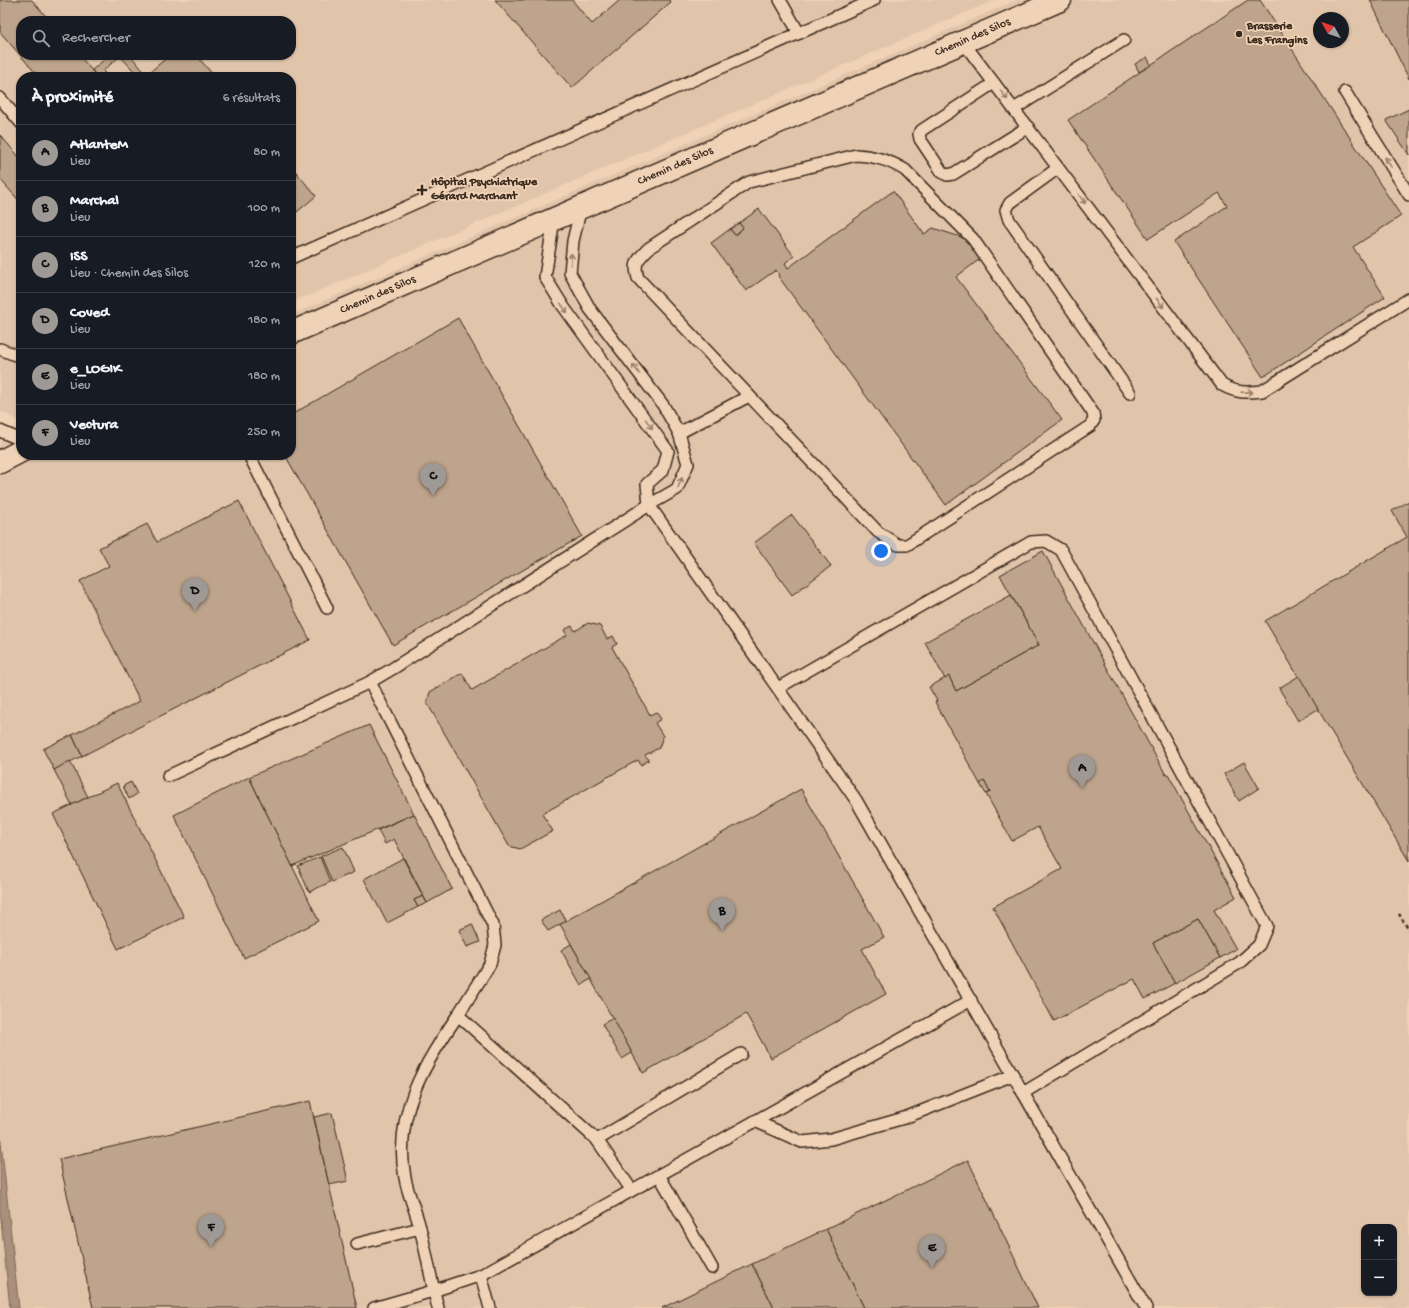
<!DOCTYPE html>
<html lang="fr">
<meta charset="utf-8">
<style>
:root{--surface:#171b24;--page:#20242c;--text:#f1f3f6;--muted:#9ea1a6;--line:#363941;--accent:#9f9995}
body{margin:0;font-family:"Gochi Hand",sans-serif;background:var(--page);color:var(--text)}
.controls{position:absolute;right:12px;bottom:12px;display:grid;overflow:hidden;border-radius:8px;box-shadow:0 1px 3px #0004}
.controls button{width:36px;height:36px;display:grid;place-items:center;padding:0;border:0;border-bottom:1px solid var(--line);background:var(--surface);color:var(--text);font:20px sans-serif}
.compass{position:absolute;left:1313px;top:12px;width:36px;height:36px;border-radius:50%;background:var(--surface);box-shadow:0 1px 3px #0004;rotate:310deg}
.you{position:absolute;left:881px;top:551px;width:14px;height:14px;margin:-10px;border:3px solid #fff;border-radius:50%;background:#1a73e8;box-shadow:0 0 0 6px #1a73e833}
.badge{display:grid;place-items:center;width:26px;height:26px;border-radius:50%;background:var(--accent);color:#111;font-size:13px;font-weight:700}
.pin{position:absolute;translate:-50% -33px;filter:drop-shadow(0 1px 2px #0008)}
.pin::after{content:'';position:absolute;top:21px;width:14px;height:12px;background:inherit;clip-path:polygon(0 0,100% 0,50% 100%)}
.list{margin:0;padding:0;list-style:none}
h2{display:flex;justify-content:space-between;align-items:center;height:52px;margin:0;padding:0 16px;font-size:17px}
h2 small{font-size:13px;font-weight:400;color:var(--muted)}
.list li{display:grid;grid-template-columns:26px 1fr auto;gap:12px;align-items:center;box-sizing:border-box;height:56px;padding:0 16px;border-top:1px solid var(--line)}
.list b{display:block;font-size:15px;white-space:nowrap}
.list p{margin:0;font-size:13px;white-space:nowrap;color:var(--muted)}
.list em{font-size:13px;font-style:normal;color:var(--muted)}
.icon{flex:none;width:22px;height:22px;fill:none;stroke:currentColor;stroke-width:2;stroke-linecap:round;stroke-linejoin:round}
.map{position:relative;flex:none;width:1409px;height:1308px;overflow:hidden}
.search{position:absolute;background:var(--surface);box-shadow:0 1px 3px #0004;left:16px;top:16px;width:280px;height:44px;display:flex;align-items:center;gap:10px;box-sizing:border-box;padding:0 14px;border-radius:16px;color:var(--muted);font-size:15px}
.panel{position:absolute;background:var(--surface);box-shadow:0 1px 3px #0004;left:16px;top:72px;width:280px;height:388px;border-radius:16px}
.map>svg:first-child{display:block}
.built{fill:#e1c5aa;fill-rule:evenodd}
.water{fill:#a8907b;stroke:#7c6756}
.building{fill:#bea48c;stroke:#3b2a1e}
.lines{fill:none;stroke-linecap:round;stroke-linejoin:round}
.lane-casing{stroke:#3b2a1e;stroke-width:14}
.street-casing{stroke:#3b2a1e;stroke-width:25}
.path{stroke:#3b2a1e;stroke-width:2.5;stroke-dasharray:3 3;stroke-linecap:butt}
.lane{stroke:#f0d3b7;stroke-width:11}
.street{stroke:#f0d3b7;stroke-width:22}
.oneway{stroke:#967e6a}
.poi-dot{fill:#3b2a1e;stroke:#f0d3b7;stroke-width:1.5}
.labels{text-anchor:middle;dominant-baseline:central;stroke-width:3.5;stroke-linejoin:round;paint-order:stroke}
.poi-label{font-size:12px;font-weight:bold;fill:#3b2a1e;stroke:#f0d3b7;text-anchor:start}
.street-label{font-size:12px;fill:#3b2a1e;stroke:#f0d3b7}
</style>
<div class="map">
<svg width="1409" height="1308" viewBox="0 0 1409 1308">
<rect width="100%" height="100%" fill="#f0d3b7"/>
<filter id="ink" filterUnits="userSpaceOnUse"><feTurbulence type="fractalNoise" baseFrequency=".025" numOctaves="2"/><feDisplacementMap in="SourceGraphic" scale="8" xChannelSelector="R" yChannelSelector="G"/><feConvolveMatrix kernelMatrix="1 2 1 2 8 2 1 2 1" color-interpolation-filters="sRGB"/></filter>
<g filter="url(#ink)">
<g class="built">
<path d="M0,0H995L291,303V77H21V419L17,420L0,411ZM21,21H291V55H21Z"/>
<path d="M1017,0H1409V1308H0V442L21,433V455H291V315ZM1319,18H1343V42H1319ZM1364,1227H1394V1293H1364Z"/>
</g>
<polygon class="water" points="0,1133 19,1308 10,1308 0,1210"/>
<g class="building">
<polygon points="0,0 32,0 50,21 21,21 21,55 79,55 97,77 39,77 0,32"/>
<polygon points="495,0 572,0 592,24 620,0 669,0 671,2 572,88"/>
<polygon points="1248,0 1260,0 1401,216 1353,247 1385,297 1263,377 1174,242 1227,206 1219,193 1148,239 1068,120"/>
<polygon points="1370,0 1409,0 1409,79"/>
<polygon points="110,55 130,55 147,75 144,77 131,77 136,73 120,56 103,71 109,77 97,77 92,70"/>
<polygon points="170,55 196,55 215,77 144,77"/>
<polygon points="1147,57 1151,65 1139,72 1135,64"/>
<polygon points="1409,109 1409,155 1386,120"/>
<polygon points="0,135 21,159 21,203 0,179"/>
<polygon points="291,166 316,196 291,217"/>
<polygon points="893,191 924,234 933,228 973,241 984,256 956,277 1062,420 946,505 778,276 779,275 776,270 746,291 711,243 730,229 735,235 743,228 739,223 759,209 794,256 785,263 788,268"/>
<polygon points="739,223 743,228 735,235 730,229"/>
<polygon points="458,318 582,536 393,645 285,455 291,455 291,415"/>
<polygon points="239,501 310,640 82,756 72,735 140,701 80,581 109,566 99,548 147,524 157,542"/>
<polygon points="1409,501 1409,861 1265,621 1407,537 1392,511"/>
<polygon points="792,515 831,566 792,595 754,543"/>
<polygon points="1043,551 1166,775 1168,774 1236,897 1214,910 1236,949 1220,958 1198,919 1153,943 1175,983 1145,999 1134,979 1054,1021 993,907 1062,869 1038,827 1012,841 986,794 990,792 984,781 980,784 935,702 937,701 929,687 949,676 956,691 1039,645 1000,575"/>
<polygon points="1011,595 1039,645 956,691 949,676 945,679 925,642"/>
<polygon points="588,623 600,626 607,639 613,636 617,644 612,647 650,715 656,712 661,719 655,723 663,736 659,748 645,755 649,760 641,765 638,760 542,814 553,831 520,849 509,846 434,715 427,703 430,692 462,673 472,690 567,635 564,630 572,626 575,631"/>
<polygon points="1299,676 1318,709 1298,721 1279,688"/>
<polygon points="369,725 414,814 292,866 249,777"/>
<polygon points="72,735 82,756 54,770 43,749"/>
<polygon points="70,761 88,797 72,805 54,770"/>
<polygon points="1244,762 1259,788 1239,801 1224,774"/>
<polygon points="249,777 319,921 244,958 174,815"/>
<polygon points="984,781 990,792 986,794 980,784"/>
<polygon points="131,782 137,794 129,799 123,786"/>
<polygon points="117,783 184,917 118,949 53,814"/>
<polygon points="801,789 884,937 862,949 886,994 771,1058 746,1014 643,1073 560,924"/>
<polygon points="414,814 452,889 427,903 394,839 385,844 378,830"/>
<polygon points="343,847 354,872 332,882 321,856"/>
<polygon points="320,857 330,882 309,892 298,866"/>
<polygon points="403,858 423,896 414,900 418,907 387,923 364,879"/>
<polygon points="423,896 427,903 418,907 414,900"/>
<polygon points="560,910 566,921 548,931 541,920"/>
<polygon points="1198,919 1220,958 1175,983 1153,943"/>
<polygon points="472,924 480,942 467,947 459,930"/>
<polygon points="571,944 591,979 581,985 561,950"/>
<polygon points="613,1018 632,1053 622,1059 602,1024"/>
<polygon points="310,1101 357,1308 93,1308 59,1159"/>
<polygon points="332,1113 348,1181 329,1185 314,1117"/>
<polygon points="968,1160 1038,1308 864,1308 826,1229"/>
<polygon points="826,1229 864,1308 774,1308 752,1264"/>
<polygon points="752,1264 774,1308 662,1308"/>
</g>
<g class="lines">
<g class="lane-casing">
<g id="lane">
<polyline points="780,0 799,33"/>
<path d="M963,42L1222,385C1236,393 1246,393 1262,391L1409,299"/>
<polyline points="994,83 922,130 919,134 920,139 942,172 947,175 953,174 1028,127"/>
<polyline points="1345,92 1409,195"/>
<polyline points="0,98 21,123"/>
<polyline points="1014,109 1124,40"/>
<path d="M856,155C875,156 889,160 905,170L973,239L1093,413L1094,420L1090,426L907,545H898L878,532L638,278C633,263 638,259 649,248L749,182Z"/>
<polyline points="1058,168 1010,203 1006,210 1009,220 1130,393"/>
<polyline points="554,219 545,277 563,306 668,451 663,470 647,484 649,505 856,800 1146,1308"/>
<polyline points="291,258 874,0"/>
<polyline points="0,349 21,357"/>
<polyline points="0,431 21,440"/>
<polyline points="679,433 749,396"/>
<polyline points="249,455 327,608"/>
<polyline points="370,682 493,925 495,945 490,964 458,1015 597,1140 631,1189"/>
<polyline points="778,688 1031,542 1046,541 1061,550 1267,926 1259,945 1239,963 1023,1093"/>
<polyline points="168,776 370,682 392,669 649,505 677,489 688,464 679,433 663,405 590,309 570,273 573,241 581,207"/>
<polyline points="755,1121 802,1142 831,1139 904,1118 1013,1075"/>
<polyline points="597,1140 741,1054"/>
<polyline points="659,1175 712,1268"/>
<polyline points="357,1244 420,1228"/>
<polyline points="481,1275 490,1308"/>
<polyline points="374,1308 433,1291 481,1275 971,1000"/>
<path d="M438,1308C431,1281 427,1254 420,1228C416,1211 408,1195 405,1178C393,1114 424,1065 458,1015"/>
</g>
</g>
<g class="street-casing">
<g id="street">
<path id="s1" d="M291,333L1060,0"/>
<polyline points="0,462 21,451"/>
</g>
</g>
<polyline class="path" points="1399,914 1409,930"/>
<use href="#lane" class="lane"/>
<use href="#street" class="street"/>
</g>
<defs><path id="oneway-shaft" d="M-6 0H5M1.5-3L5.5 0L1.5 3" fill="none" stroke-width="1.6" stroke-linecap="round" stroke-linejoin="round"/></defs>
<g class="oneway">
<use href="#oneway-shaft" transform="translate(1004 95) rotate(53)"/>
<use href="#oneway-shaft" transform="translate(1388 162) rotate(-122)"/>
<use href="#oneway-shaft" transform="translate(1082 199) rotate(53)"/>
<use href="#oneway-shaft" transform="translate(571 259) rotate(-86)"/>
<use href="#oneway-shaft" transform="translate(1160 303) rotate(53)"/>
<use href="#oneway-shaft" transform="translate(564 308) rotate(55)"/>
<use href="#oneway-shaft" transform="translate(636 369) rotate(-126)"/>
<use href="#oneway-shaft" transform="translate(1247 392) rotate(-2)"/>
<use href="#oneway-shaft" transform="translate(649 424) rotate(55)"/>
<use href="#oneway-shaft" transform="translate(680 483) rotate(-67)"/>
</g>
</g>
<g class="poi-dot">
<circle cx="1239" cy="34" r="4"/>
<path d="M420 184h4v4h4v4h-4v4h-4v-4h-4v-4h4z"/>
</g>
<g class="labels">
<g class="poi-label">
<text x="1247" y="27">Brasserie<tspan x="1247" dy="14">Les Frangins</tspan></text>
<text x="431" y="183">Hôpital Psychiatrique<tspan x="431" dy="14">Gérard Marchant</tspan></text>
</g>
<g class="street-label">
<text stroke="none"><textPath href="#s1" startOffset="743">Chemin des Silos</textPath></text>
<text stroke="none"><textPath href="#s1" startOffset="419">Chemin des Silos</textPath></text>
<text stroke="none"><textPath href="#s1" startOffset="95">Chemin des Silos</textPath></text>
</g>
</g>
</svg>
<div class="controls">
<button>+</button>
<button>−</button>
</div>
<svg class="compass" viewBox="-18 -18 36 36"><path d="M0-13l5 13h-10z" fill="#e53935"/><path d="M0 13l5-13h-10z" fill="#9ea1a6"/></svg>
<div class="you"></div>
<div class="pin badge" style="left:1082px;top:788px">A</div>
<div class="pin badge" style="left:722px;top:931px">B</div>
<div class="pin badge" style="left:433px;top:496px">C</div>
<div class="pin badge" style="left:195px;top:611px">D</div>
<div class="pin badge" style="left:932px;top:1268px">E</div>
<div class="pin badge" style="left:211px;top:1247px">F</div>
<div class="search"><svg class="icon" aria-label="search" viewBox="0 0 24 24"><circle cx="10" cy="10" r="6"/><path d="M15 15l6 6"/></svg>Rechercher</div>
<section class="panel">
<h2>À proximité<small>6 résultats</small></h2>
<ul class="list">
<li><span class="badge">A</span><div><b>AtlanteM</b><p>Lieu</p></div><em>80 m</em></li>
<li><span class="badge">B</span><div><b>Marchal</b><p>Lieu</p></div><em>100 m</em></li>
<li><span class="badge">C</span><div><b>ISS</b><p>Lieu · Chemin des Silos</p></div><em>120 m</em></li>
<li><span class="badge">D</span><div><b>Coved</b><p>Lieu</p></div><em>180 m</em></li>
<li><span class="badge">E</span><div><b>e_LOGIK</b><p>Lieu</p></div><em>180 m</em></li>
<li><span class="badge">F</span><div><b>Vectura</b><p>Lieu</p></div><em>250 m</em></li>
</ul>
</section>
</div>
